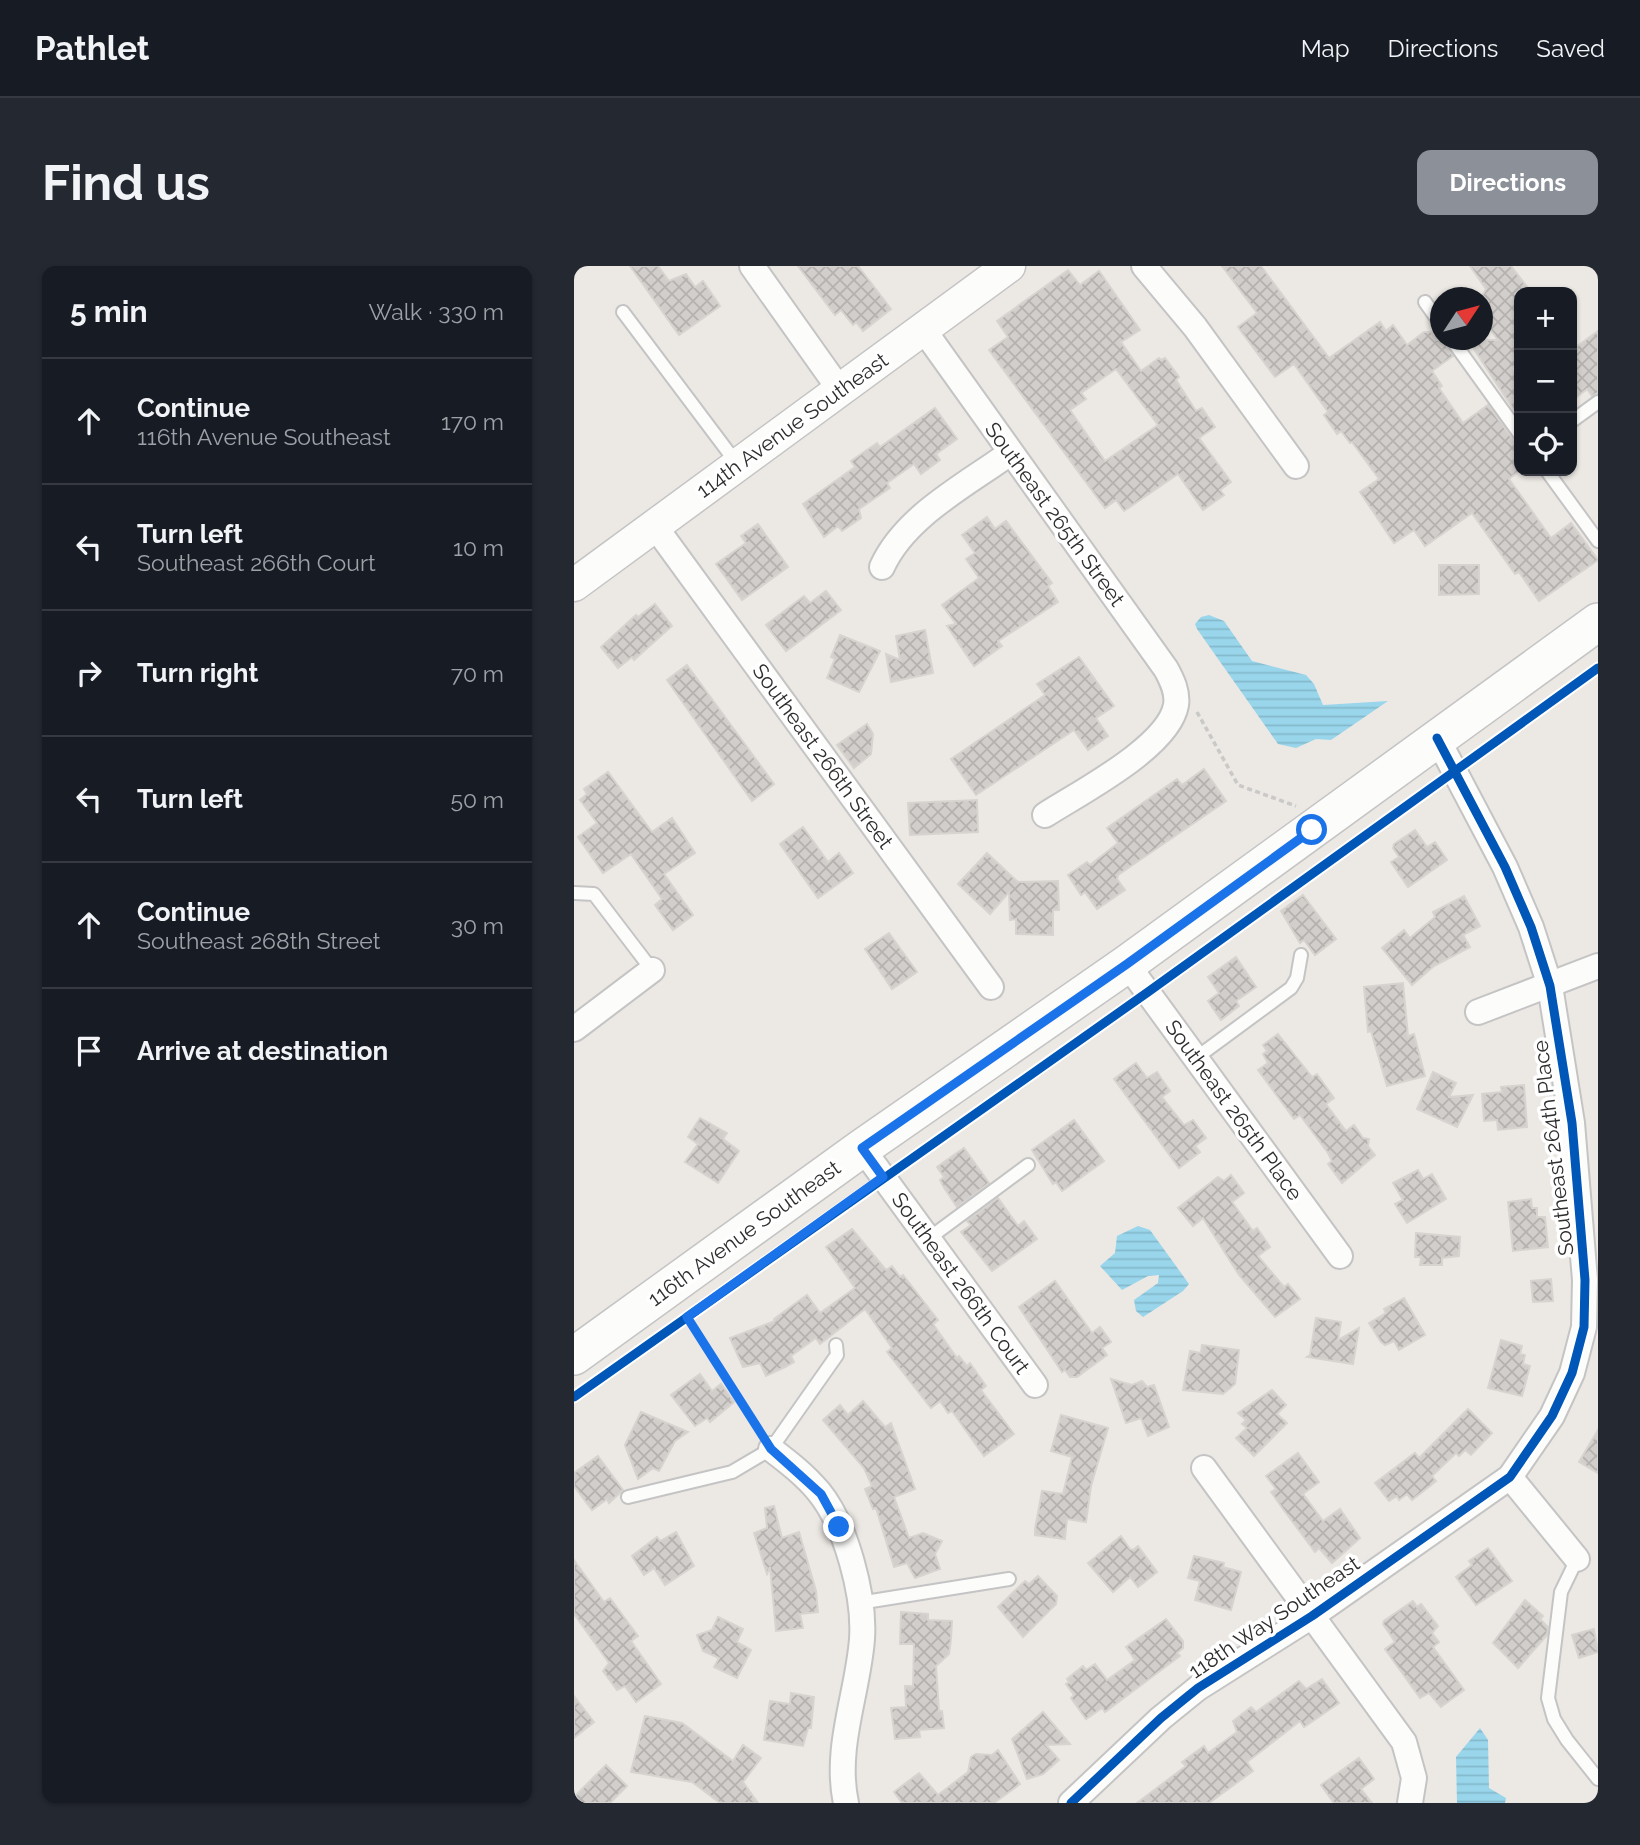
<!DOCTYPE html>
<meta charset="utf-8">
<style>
:root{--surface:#171b24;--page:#242831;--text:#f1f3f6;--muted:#9ea1a6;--line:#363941;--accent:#8c9099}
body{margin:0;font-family:Raleway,sans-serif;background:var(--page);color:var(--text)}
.controls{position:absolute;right:21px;top:21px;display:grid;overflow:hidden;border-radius:14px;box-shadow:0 2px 5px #0004}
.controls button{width:63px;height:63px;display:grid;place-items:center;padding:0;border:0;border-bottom:2px solid var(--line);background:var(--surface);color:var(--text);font:35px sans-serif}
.compass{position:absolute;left:856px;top:21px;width:63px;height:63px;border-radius:50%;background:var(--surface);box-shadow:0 2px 5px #0004;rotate:54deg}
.stop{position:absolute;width:21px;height:21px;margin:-16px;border:5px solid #1a73e8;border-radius:50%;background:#fff}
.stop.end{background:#1a73e8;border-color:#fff;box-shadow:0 2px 7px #0008}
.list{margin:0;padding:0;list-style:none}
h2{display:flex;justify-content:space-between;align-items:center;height:91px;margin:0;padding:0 28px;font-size:30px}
h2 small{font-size:23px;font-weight:400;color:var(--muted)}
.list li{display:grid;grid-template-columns:46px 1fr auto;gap:21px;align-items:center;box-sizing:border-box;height:126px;padding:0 28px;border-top:2px solid var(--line)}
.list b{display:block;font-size:26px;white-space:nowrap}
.list p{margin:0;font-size:23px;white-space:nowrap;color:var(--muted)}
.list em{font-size:23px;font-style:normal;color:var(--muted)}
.icon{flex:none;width:38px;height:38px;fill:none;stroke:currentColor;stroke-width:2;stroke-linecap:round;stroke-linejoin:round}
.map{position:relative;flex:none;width:1024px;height:1537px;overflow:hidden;border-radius:14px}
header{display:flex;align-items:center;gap:42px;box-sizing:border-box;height:98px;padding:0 35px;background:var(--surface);border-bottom:2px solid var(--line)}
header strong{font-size:33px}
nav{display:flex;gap:38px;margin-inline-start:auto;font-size:24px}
.intro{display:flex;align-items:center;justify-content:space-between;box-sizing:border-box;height:168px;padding:0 42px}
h1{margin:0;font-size:49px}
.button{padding:18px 32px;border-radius:14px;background:var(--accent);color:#fff;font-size:24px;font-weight:700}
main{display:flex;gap:42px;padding:0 42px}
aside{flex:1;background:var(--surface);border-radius:14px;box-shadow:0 2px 5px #0004}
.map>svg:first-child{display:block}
.water{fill:url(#water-rules)}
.building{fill:url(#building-cross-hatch);stroke:#d7d4d0;stroke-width:2;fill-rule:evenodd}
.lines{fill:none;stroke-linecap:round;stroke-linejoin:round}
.service-casing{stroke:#c5c4c5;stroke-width:16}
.minor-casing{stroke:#c5c4c5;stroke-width:28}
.tertiary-casing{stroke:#c5c4c5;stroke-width:35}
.secondary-casing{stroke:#c5c4c5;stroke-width:40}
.path{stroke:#c9c9c8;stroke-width:3.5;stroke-dasharray:5 3.5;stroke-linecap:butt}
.service{stroke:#fcfcfb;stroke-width:12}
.minor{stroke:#fcfcfb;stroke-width:24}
.tertiary{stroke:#fcfcfb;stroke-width:32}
.secondary{stroke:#fcfcfb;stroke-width:37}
.cycleway-casing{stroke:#fff;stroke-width:13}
.cycleway{stroke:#0057b8;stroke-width:9}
.route{stroke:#1a73e8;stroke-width:9}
.labels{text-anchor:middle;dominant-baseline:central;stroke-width:7;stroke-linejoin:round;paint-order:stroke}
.street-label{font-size:21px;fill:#2e2e2e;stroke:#fff}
</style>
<header>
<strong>Pathlet</strong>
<nav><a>Map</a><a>Directions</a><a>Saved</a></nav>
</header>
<div class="intro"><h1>Find us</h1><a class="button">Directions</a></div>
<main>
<aside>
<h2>5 min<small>Walk · 330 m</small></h2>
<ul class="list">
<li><svg class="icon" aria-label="ahead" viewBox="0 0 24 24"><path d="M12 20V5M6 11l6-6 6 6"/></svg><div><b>Continue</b><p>116th Avenue Southeast</p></div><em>170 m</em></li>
<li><svg class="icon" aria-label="left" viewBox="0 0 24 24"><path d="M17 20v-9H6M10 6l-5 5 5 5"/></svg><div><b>Turn left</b><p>Southeast 266th Court</p></div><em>10 m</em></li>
<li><svg class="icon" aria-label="right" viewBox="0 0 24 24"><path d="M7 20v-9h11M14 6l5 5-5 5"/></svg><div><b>Turn right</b></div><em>70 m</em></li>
<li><svg class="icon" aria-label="left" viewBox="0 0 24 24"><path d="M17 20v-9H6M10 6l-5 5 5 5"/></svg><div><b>Turn left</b></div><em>50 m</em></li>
<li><svg class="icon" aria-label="ahead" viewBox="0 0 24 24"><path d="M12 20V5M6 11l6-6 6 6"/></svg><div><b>Continue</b><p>Southeast 268th Street</p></div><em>30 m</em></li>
<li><svg class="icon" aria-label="arrive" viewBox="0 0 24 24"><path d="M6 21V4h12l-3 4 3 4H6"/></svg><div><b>Arrive at destination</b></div></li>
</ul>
</aside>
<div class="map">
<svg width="1024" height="1537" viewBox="0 0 1024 1537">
<defs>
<pattern id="water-rules" width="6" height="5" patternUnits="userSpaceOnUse" patternTransform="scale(1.75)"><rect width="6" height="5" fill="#99d6ec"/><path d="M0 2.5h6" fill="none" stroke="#84b8cb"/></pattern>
<pattern id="building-cross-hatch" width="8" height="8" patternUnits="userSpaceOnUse" patternTransform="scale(1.75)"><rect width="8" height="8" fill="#d1cecb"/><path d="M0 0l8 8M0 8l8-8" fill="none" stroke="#b4b1af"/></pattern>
</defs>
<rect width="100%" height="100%" fill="#ece8e4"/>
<g class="water">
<polygon points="635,349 650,355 678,395 732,409 740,418 749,439 814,435 757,474 742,473 722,482 704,478 623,363 621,358 627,351"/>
<polygon points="564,960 576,964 615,1018 609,1025 569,1051 562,1045 560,1034 584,1017 585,1009 574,1010 548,1024 526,1000 541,987 543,970"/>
<polygon points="906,1462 914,1474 915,1522 932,1532 931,1537 883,1537 882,1491"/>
</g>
<g class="building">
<polygon points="56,0 84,0 95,15 112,8 121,21 129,15 146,40 105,69"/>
<polygon points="224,0 284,0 317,43 289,65 282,56 279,59 267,44 261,49"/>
<polygon points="648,0 687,0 755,92 806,56 812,65 819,59 833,79 850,66 857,66 863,74 869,74 879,90 858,105 868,120 865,122 889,157 914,139 938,172 945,176 945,205 935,213 977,272 997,257 1024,294 965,335 945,306 941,308 898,247 851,280 840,264 820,277 786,226 805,213 778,176 776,177 767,165 763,168 750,149 754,146 720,98 701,111 664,61 683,47"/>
<polygon points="896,0 937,0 957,26 945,26 945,103 942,99 938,102 945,113 945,152 896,77 893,79 888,74 924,74 908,53 908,30 912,23"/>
<path d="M494,4L506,19L525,5L566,64L547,76L567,105L585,92L587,94L591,92L605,111L602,114L622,145L628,142L641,161L625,172L657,216L646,224L650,229L629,244L604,208L550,245L542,234L531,242L415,84L434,71L423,55ZM542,103L584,159L531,195L496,144L512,133L507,127Z"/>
<polygon points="1024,65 1024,127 1018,130 1013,123 998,135 998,84"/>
<polygon points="361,142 383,173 362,188 366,194 347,208 340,198 313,217 316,222 285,243 287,252 268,265 264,260 250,271 229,238 281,201 277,195 303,177 306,181"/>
<polygon points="413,251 421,263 432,255 478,317 474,320 484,336 424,375 428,380 400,400 373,360 382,358 368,339 405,312 392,293 401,287 388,269"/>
<polygon points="184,258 214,301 168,334 142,298 172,277 167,270"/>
<polygon points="865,299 905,299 905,328 865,329"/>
<polygon points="252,325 267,344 212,385 192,359 230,330 236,337"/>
<polygon points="81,338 98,360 60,394 58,391 44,402 27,381 62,349 64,351"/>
<polygon points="351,364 359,407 317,416 312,388 326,394 322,370"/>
<polygon points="266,369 306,385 285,426 253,412 261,393 257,391"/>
<polygon points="505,391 540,440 522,452 534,470 514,484 500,464 402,529 377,493 471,429 463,418"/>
<polygon points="113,399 200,518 178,535 93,414"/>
<polygon points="293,458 299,468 297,488 280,502 263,479"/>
<polygon points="630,503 652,535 544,609 543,613 551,624 523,643 511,626 507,629 494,609 513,596 516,599 544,577 533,562 603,513 608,519"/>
<polygon points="34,506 78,566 98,552 121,587 90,608 119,649 99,664 81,639 88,633 57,588 29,607 4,571 23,557 6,534 13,528 10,523"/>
<polygon points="403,534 404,566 336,569 334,537"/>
<polygon points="229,561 254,596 265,587 279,607 244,632 206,578"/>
<polygon points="841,564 853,581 861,576 873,594 834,621 817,596 825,591 819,582 820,578"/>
<polygon points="413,587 444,616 484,615 485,644 479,644 479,669 442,668 442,653 436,654 435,626 416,648 384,618"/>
<polygon points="729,629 762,673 741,689 730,674 726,677 707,645"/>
<polygon points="890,630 906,660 889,669 896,681 860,700 838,719 808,682 830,664 836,672 861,651 859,646"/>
<polygon points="315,667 343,706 318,723 291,683"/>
<polygon points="662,691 682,721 662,735 665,740 647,754 634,735 645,727 634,711"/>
<polygon points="829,717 834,770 840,768 851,810 813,820 797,765 794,766 790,721"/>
<polygon points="704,768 738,811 743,808 760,832 752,838 772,865 780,859 789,872 795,873 794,880 801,889 768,917 754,898 758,895 754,887 726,849 720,853 684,804 694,797 689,788 693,785 689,779"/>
<polygon points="562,797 573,812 583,806 596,825 588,831 610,859 619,854 632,872 621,880 626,886 605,902 540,813"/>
<polygon points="859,806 882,817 875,831 899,829 883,861 843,843"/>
<polygon points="950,819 953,861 924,864 923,854 910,855 908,828 928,826 927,821"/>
<polygon points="126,852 153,867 149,873 165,885 144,917 111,896 124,878 114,871"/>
<polygon points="500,854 530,895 488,925 482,916 479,918 458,884"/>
<polygon points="390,882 415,917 383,941 369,920 366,914 370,911 363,901"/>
<polygon points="844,904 849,913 858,908 872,933 833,957 821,938 829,934 819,917"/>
<polygon points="657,909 670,927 658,936 679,965 683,962 696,981 684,990 710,1021 714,1018 726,1033 701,1051 665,1009 629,952 619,960 604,942 644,911 650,915"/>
<polygon points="424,932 444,960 450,955 463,973 418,1005 387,966 397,959 393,955"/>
<polygon points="957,933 958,942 963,942 963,951 971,951 974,981 939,985 934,936"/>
<polygon points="278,963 312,1004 318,1000 326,1011 329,1009 364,1054 359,1058 383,1092 385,1090 393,1100 396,1097 412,1120 407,1124 440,1168 410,1190 378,1145 374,1147 366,1135 357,1142 313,1086 318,1082 291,1043 246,1078 242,1072 217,1090 220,1096 211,1101 192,1110 186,1097 169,1101 156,1072 201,1055 200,1053 233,1029 246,1047 281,1022 252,981"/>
<polygon points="842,967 886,971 885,990 868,992 868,999 846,999 847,991 841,991"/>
<polygon points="977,1013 979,1035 959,1036 957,1015"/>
<polygon points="481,1015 518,1067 526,1061 537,1076 528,1082 533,1089 503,1111 496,1111 491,1104 488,1106 445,1041"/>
<polygon points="830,1032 851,1069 825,1084 820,1075 811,1079 807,1076 795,1057 812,1047 810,1043"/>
<polygon points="742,1052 767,1056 764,1074 785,1062 779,1098 733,1091 736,1089"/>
<polygon points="927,1074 948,1080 946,1088 951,1089 949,1098 956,1100 948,1130 914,1122"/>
<polygon points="628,1079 665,1084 661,1118 649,1128 609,1124 616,1085 627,1087"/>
<polygon points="126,1108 138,1125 147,1118 160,1136 136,1156 133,1152 121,1160 97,1129"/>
<polygon points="537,1113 558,1119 568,1115 573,1121 580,1119 595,1161 574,1170 567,1152 552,1157"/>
<polygon points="698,1124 712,1139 703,1148 713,1157 680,1190 662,1172 673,1162 668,1158 672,1154 664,1147"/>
<polygon points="289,1135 311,1161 317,1157 341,1223 320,1231 335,1272 349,1267 368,1275 361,1288 366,1303 341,1312 333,1297 320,1301 302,1242 299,1243 291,1223 298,1220 290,1202 249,1154 266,1139 274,1149"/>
<polygon points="894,1143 918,1167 897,1189 891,1184 885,1190 882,1187 858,1210 862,1215 838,1234 833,1228 825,1234 823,1230 815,1235 801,1217 841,1187 845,1192"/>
<polygon points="67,1146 114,1166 101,1175 85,1205 79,1202 64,1213 51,1179"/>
<polygon points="487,1149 534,1162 517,1220 512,1256 493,1253 491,1273 461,1269 461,1263 468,1225 489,1228 498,1191 477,1185"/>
<polygon points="1024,1164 1024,1207 1005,1196"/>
<polygon points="724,1187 745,1216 729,1228 749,1255 766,1243 786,1272 758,1297 745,1282 741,1286 709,1243 697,1226 702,1223 692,1210"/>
<polygon points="24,1190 49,1224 35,1237 33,1233 18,1244 0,1220 0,1207"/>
<polygon points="200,1240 208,1272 225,1266 242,1325 244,1346 226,1348 229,1362 202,1365 196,1301 193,1308 180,1267 193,1262 191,1242"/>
<polygon points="102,1266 120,1300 91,1319 80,1302 70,1309 58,1290 83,1271 86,1275"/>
<polygon points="547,1270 556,1283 559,1284 564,1280 583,1306 564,1321 556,1311 539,1326 514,1297"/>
<polygon points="914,1282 938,1315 902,1339 882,1311 898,1299 895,1295"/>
<polygon points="620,1290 650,1297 649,1301 667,1306 657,1344 621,1334 626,1315 614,1312"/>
<polygon points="0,1294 30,1336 36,1332 64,1370 57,1375 87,1418 62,1436 51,1420 43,1424 29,1405 35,1397 0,1348"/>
<polygon points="464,1310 483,1330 482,1338 449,1371 424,1341 451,1315 455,1318"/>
<polygon points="951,1334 969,1350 966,1353 974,1361 973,1369 944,1402 919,1377"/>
<polygon points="839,1335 843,1341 847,1338 864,1360 858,1367 865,1376 859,1381 890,1424 867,1441 855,1427 846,1432 811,1383 821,1376 809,1358 810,1355"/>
<polygon points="327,1346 354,1348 354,1354 378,1355 377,1373 375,1388 362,1400 365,1445 368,1445 370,1462 345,1464 346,1471 321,1473 317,1442 332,1441 331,1420 339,1420 340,1378 326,1378"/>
<polygon points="144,1351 169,1363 163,1376 177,1384 163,1412 140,1401 145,1392 129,1385 123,1369 138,1364"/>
<polygon points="592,1353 609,1375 609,1382 603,1387 606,1390 531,1446 528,1442 512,1453 497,1432 500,1429 492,1418 495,1416 493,1413 509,1400 512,1404 521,1398 533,1414 561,1394 552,1381"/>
<polygon points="1020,1363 1024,1386 1005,1392 998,1369"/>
<polygon points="748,1413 765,1437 730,1461 726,1455 673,1496 679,1505 635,1537 563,1537 612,1500 608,1496 630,1480 634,1487 663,1466 659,1455 677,1441 682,1446 725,1415 732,1423"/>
<polygon points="217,1427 240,1431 237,1462 234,1462 229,1480 190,1474 196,1435 216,1438"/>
<polygon points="0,1430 20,1456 0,1472"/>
<polygon points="469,1446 496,1478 472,1479 485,1494 469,1508 453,1513 438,1473"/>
<polygon points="71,1450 108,1457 159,1495 169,1479 187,1492 169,1516 184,1537 146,1537 118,1516 57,1506"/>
<polygon points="424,1484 446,1518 420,1537 328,1537 320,1526 345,1507 364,1529 394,1506 397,1491 402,1488 418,1489"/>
<polygon points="785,1492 800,1513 787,1523 798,1537 760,1537 747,1519"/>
<polygon points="32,1499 53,1520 36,1537 0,1537 0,1531"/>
</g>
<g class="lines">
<g class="service-casing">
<g id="service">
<polyline points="851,36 866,57"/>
<polyline points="49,46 164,199"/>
<polyline points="878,74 945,167"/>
<polyline points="998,155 1024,136"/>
<polyline points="973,205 1024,275"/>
<polyline points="0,627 20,628 78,704"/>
<polyline points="622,792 717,722 723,712 727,689"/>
<polyline points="354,973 454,899"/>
<polyline points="54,1231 158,1206 197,1183 263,1089 262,1079"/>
<polyline points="1003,1293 987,1326 974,1432 980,1453 993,1474 1024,1513"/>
<polyline points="285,1337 435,1313"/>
</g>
</g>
<g class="minor-casing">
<g id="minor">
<polyline points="178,0 266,124"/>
<polyline points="570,0 621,61 722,200"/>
<path d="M349,63L592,403C598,414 604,426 602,439C595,481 505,527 471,549"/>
<polyline points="80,259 417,721"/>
<path d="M308,301C331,250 392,219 436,187"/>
<polyline points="553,698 766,990"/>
<polyline points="904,746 1024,700"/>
<polyline points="0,763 78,704"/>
<polyline points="288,882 461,1119"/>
<path d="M197,1183C214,1196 231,1209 245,1226C272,1259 291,1330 288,1373C284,1427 260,1482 272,1537"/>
<polyline points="630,1202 830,1476 840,1512 836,1537"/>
<polyline points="936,1211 1003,1293"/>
<polyline points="497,1537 587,1452 624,1422 738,1350 936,1211 978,1150 998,1107 1010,1061 1011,1014 998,857 976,720 957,661 931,601 863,472"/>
</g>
</g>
<g class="tertiary-casing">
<polyline id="tertiary" points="0,319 435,0"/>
</g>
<g class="secondary-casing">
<polyline id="secondary" points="0,1090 288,882 553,698 1024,356"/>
</g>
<g class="path">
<polyline points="623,446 664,519 722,540"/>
<polyline points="113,1051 187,1163"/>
</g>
<use href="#service" class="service"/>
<use href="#minor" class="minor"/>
<use href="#tertiary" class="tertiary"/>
<use href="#secondary" class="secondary"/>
<g class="cycleway-casing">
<g id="cycleway">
<polyline points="0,1131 574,726 1024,402"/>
<polyline points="497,1537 587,1452 624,1422 738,1350 936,1211 978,1150 998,1107 1010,1061 1011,1014 998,857 976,720 957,661 931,601 863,472"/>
</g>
</g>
<use href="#cycleway" class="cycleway"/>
</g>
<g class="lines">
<polyline class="route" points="265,1261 247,1228 197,1183 113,1051 309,911 288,882 553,698 738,564"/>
</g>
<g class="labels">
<g class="street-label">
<text transform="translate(218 159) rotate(-36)">114th Avenue Southeast</text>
<text transform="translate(481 248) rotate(54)">Southeast 265th Street</text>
<text transform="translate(249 490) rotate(54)">Southeast 266th Street</text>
<text transform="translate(660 844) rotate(54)">Southeast 265th Place</text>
<text transform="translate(979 882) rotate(-97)">Southeast 264th Place</text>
<text transform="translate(170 967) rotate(-36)">116th Avenue Southeast</text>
<text transform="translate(387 1017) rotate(54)">Southeast 266th Court</text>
<text transform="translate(700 1351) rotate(-34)">118th Way Southeast</text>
</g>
</g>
</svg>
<div class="controls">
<button>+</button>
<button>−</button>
<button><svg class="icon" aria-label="locate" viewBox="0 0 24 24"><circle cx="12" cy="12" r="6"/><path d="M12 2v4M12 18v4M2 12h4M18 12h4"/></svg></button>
</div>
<svg class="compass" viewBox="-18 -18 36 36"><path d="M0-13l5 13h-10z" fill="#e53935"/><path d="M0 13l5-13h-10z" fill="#9ea1a6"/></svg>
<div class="stop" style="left:738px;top:564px"></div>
<div class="stop end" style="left:265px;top:1261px"></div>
</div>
</main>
